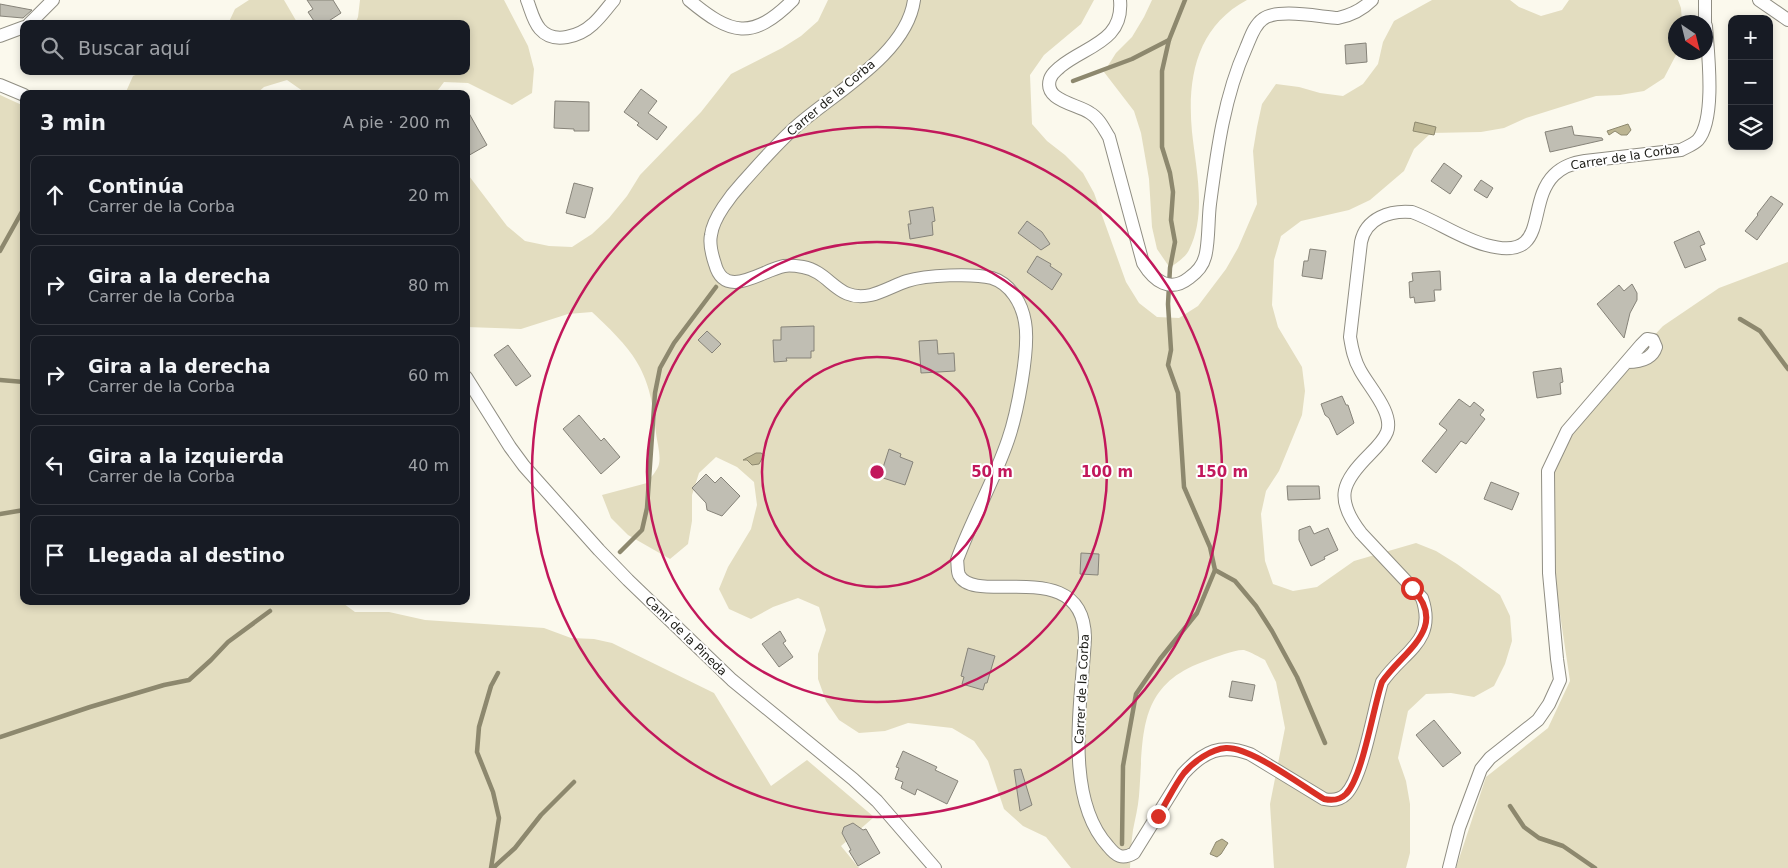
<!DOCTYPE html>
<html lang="es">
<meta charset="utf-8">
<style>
:root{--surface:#171b24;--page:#242831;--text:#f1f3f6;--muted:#9ea1a6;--line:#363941}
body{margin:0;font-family:"DejaVu Sans",sans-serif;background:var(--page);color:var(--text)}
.controls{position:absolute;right:15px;top:15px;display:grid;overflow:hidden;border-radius:10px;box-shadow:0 2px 8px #0003}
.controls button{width:45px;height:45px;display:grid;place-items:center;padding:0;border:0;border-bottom:1px solid var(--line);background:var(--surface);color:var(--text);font:25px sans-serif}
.compass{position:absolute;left:1668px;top:15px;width:45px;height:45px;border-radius:50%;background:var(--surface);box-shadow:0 2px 8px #0003;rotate:145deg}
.stop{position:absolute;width:15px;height:15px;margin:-11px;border:4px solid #d93025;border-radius:50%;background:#fff}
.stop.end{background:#d93025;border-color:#fff;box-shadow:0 1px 5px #0008}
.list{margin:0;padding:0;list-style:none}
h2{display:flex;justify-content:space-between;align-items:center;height:65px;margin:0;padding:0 20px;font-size:21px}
h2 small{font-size:16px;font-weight:400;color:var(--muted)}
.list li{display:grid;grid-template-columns:32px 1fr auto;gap:15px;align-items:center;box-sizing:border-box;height:80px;margin:0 10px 10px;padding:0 10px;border:1px solid var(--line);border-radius:10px}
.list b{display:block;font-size:19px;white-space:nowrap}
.list p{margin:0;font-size:16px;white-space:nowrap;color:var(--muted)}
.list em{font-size:16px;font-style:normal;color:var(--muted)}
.icon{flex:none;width:28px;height:28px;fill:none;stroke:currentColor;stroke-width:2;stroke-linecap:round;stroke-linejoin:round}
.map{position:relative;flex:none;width:1788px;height:868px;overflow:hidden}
.search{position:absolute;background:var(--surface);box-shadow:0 2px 8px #0003;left:20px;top:20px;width:450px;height:55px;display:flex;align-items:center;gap:12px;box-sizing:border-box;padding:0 18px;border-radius:10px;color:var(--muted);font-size:19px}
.panel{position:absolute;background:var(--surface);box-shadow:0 2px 8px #0003;left:20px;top:90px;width:450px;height:515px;border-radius:10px}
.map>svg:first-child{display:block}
.green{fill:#e3ddc0}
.water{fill:#bcb592;stroke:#8d886e}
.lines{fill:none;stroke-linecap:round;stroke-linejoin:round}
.stream{stroke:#8d886e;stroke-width:4.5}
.building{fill:#c0beb3;stroke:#868379}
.street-casing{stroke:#908e83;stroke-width:14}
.street{stroke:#fff;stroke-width:12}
.route{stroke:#d93025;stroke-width:6}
.ring{fill:none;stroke:#c2185b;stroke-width:2.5}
.labels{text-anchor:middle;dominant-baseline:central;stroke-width:4;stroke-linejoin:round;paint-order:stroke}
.street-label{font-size:12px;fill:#20201b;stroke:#fff}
.centre{fill:#c2185b;stroke:#fff;stroke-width:2.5}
.ring-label{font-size:15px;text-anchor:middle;font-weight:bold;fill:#c2185b;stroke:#fff;stroke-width:4;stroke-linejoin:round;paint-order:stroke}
</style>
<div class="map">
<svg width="1788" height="868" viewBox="0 0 1788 868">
<rect width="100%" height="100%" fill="#fbf9ed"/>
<g class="green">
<polygon points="249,0 284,0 298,24 228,24 235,9"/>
<polygon points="360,0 504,0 528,46 534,69 532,93 512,105 468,83 444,82 435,94 307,94 287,80 264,87 256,94 125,94 133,76 146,71 466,71 466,24 355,24 358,17"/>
<path d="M828,0H1094L1081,24L1044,55L1030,75L1032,124L1047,141L1065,155L1083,173L1094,193L1126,282L1139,303L1157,317L1179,318L1198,306L1226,269L1238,248L1257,204L1253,151L1257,127L1262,104L1276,84L1299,87L1320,93L1343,96L1363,84L1378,64L1383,42L1394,21L1432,0H1510L1519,7L1541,16L1562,10L1569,0H1678L1681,8L1682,22H1676V52L1677,53L1664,78L1644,91L1620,95L1596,96L1526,118L1504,128L1481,132L1431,133L1414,149L1404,171L1370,200L1349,210L1301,221L1281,236L1274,260L1272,305L1278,327L1302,367L1305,391L1302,415L1279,471L1266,491L1261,514L1265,561L1273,584L1293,591L1317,587L1354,561L1416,543L1436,551L1457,564L1500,595L1510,616L1512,641L1505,664L1494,686L1474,697L1451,693L1426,694L1408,711L1398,758L1406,781L1410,804V853L1406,868H1274L1270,804L1285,728L1276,682L1265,660C1259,657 1251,652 1244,650C1236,649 1216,657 1208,660C1136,684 1144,734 1139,796C1138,808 1135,819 1133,830C1131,842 1131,856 1130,868H1071L1046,837L1023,826L1004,809L988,761L974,741L952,728L908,723L885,731L859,733L839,720L826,701L818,679V654L826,630L819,607L798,598L773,607L751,619L729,609L719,589L728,567L751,529L757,505L754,482L737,467L716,457L699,473L692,495V521L688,544L670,559L628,535L611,518L602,495L647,483C650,478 658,470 659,464C661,455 657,442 656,433C651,372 636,353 592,312L568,314L521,329L466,327V172L507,226L525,241L549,246L572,247L592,234L609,218L627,196L640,175L701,112L731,74L782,48L801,36L818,21Z"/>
<path d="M1152,0H1247C1196,27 1187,79 1192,132C1196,170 1207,214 1189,250C1186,257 1176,263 1170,268L1157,249L1152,227L1149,179L1141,133L1134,111L1104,72L1116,53L1132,37L1144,17Z"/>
<polygon points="0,95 24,106 24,601 340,601 355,612 389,612 425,620 544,628 571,638 594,639 612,643 714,693 771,786 807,760 874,817 841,846 859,868 0,868"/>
<polygon points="1788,262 1788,868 1456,868 1486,777 1548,728 1570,681 1557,594 1551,474 1586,408 1663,326 1719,288"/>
</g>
<g class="water">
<polygon points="1415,122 1436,127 1434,135 1413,131"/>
<polygon points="1628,124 1631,130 1627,135 1621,135 1615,131 1609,135 1607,131"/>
<polygon points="756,453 761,453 764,455 759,464 752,465 747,460 743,460"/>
<polygon points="1222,839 1228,843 1221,854 1217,857 1210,854 1216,842"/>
</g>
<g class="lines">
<g class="stream">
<polyline points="1073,81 1132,59 1169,40"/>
<polyline points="0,251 24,208"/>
<polyline points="1740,319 1760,331 1788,369"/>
<polyline points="0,380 24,382"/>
<polyline points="0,514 24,510"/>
<polyline points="620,552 642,530 647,508 655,393 660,368 674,343 716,287"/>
<polyline points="1215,570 1235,581 1256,606 1272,631 1297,677 1325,743"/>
<polyline points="0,737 90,707 164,685 189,680 211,660 228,642 270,611"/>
<polyline points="1510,806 1524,827 1539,838 1563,846 1595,868"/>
<polyline points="1122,844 1123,766 1136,694 1160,659 1197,613 1215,570 1210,547 1184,487 1178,393 1168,365 1171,350 1168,304 1170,268 1175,242 1171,220 1173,192 1170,173 1162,147 1162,71 1169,40 1185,0"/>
<polyline points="491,868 499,818 493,792 477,752 479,727 491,686 498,673"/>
<polyline points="493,868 515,848 541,815 574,782"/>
</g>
</g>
<g class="building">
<polygon points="307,0 333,0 341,13 324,24 316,24 308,12 313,9"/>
<polygon points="0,4 32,10 23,18 0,16"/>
<polygon points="1366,43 1367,62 1346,64 1345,45"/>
<polygon points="641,89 657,101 648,113 667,127 657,140 637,125 639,123 624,112"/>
<polygon points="555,101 589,102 589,131 574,131 574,129 554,128"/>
<polygon points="466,108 487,145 466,157"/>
<polygon points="1572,126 1574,135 1602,138 1603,140 1550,152 1545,132"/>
<polygon points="1444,163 1462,176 1450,194 1431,181"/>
<polygon points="1481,180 1493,188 1487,198 1474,190"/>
<polygon points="574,183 593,188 585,218 566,213"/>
<polygon points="1771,196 1783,204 1757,240 1745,231 1758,215 1757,214"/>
<polygon points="933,207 935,221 932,222 933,235 910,239 908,224 911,224 909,211"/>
<polygon points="1027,221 1042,232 1050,244 1041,250 1018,233"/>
<polygon points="1699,231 1705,244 1700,246 1706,260 1685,268 1674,242"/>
<polygon points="1310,249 1326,251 1322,279 1302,276 1304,261 1308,261"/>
<polygon points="1037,256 1051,264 1050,266 1062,274 1052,290 1027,272"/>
<polygon points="1440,271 1441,290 1434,290 1435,301 1415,303 1414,297 1410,298 1409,282 1413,281 1412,273"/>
<polygon points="1632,284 1637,293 1637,300 1630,313 1624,338 1597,304 1619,285 1624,291"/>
<polygon points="814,326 814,351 811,351 811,358 786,358 787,361 774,362 773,340 781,340 781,327"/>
<polygon points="707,331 721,344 712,353 698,340"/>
<polygon points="937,340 938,354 954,353 955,371 921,373 919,341"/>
<polygon points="508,345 531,376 516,386 494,355"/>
<polygon points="1561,368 1563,382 1560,383 1561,394 1537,398 1533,372"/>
<polygon points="1342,396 1346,405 1348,405 1354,423 1337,435 1329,418 1325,415 1321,404"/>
<polygon points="1459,399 1470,407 1474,402 1484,410 1480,415 1485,419 1466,444 1461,441 1436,473 1422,461 1447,430 1439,424"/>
<polygon points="579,415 601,441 604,438 620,457 601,474 563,429"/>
<polygon points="889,449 901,454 900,457 913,462 905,485 880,477"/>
<polygon points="706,474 715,483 721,477 740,496 722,516 707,510 706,503 692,488"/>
<polygon points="1491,482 1519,493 1512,510 1484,499"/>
<polygon points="1287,486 1319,486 1320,499 1288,500"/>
<polygon points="1310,526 1314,534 1328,528 1338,550 1324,557 1325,559 1311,566 1299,540 1299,530"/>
<polygon points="1081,553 1099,554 1098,575 1080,574"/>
<polygon points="780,631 786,641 783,643 793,657 779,667 762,644"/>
<polygon points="968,648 995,656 987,683 985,683 983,690 962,684 964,677 961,676"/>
<polygon points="1232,681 1255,685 1252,701 1229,697"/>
<polygon points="1434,720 1461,753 1443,767 1416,735"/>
<polygon points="903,751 937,767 935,770 958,781 947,804 917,789 915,795 901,788 903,782 895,779 899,768 896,767"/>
<polygon points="1021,769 1032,805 1020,811 1014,770"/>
<polygon points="853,823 863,830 866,829 880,853 858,866 849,851 851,850 842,833 844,827"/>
</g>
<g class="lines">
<g class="street-casing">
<g id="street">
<path d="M527,0C531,10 533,21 540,29C554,45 580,36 593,24C601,17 607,8 614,0"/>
<path d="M689,0C731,35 752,41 793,0"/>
<path d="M914,0C907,53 836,92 799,124C779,141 761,162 743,182C731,195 713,218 711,235C709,244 712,255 715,264C725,301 762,270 784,266C790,265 797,266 803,267C831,272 837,303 871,295C883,292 895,285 907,281C926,275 973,273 992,278C1011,284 1022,304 1025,322C1030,349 1017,414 1008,440C994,481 972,519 957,560C958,564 957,570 959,575C975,607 1084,554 1085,638C1082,699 1063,797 1108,846C1116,856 1122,860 1134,853L1183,774C1204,751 1221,743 1250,754L1324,799C1333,801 1340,800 1346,794C1363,777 1374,708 1382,682C1403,651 1437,642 1422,598L1361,533C1334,498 1342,482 1370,454C1376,448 1384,440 1387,432C1394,413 1369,387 1360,370C1354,360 1352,349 1350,337L1361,242C1366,218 1390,210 1412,212C1437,221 1460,238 1486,245C1551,263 1525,204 1554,175C1563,166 1573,163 1585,161L1681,150C1686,147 1693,145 1698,140C1716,119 1708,53 1706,26"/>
<path d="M1120,0C1124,42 1085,46 1060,67C1056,71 1052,73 1050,79C1043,101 1078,104 1090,113C1099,118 1104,129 1109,137L1143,263C1154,281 1170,293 1189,278C1196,273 1203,265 1205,257C1209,244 1208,219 1210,204C1217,151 1224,97 1246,48C1250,39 1254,25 1263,19C1278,8 1320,17 1338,18C1352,15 1362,10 1372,0"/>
<polyline points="1705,0 1705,22"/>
<polyline points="1759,0 1788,20"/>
<polyline points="29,24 53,0"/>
<polyline points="0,36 24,27"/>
<polyline points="0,85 24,95"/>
<polyline points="466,377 510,447 524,466 599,550 628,580 732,680 853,779 877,801 935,868"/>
<path d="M1449,868L1459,828L1481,769L1490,758L1538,720L1549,704L1560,680L1557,659L1549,573L1548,471L1567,431L1641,345L1647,339L1653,340L1656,347C1652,360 1639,362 1627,362"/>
</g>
</g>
<use href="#street" class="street"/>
</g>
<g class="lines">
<path class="route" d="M1158,816C1167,802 1174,786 1184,773C1193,762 1211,749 1226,748C1251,747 1302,786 1324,799C1333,801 1340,800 1346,794C1363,776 1373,708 1382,682C1403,651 1450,628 1412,588"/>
</g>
<g class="ring">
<circle cx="877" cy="472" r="115"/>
<circle cx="877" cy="472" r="230"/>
<circle cx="877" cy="472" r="345"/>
</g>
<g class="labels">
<g class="street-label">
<text transform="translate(831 98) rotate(-40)">Carrer de la Corba</text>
<text transform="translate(1625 157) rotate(-9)">Carrer de la Corba</text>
<text transform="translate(686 636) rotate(44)">Camí de la Pineda</text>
<text transform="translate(1082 689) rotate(-87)">Carrer de la Corba</text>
</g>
</g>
<circle cx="877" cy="472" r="8" class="centre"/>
<g class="ring-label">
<text x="992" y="477">50 m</text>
<text x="1107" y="477">100 m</text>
<text x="1222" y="477">150 m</text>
</g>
</svg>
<div class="controls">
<button>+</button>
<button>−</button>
<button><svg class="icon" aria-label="layers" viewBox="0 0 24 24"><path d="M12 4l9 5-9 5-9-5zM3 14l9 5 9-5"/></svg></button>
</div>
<svg class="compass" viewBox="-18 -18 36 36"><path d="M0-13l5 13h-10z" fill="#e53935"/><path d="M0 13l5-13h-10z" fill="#9ea1a6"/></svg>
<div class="stop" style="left:1412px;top:588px"></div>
<div class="stop end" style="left:1158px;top:816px"></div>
<div class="search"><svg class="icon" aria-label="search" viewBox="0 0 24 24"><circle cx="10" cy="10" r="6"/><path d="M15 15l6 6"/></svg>Buscar aquí</div>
<section class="panel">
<h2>3 min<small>A pie · 200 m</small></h2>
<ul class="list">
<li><svg class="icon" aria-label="ahead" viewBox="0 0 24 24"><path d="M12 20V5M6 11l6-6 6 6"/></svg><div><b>Continúa</b><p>Carrer de la Corba</p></div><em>20 m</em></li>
<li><svg class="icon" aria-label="right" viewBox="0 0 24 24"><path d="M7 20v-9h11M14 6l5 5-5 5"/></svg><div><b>Gira a la derecha</b><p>Carrer de la Corba</p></div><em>80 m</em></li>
<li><svg class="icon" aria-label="right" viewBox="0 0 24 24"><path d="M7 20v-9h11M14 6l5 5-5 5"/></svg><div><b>Gira a la derecha</b><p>Carrer de la Corba</p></div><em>60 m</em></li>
<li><svg class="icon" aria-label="left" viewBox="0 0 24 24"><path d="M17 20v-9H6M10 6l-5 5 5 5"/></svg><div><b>Gira a la izquierda</b><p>Carrer de la Corba</p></div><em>40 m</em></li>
<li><svg class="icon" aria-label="arrive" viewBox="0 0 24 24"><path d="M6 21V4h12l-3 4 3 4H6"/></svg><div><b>Llegada al destino</b></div></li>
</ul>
</section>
</div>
